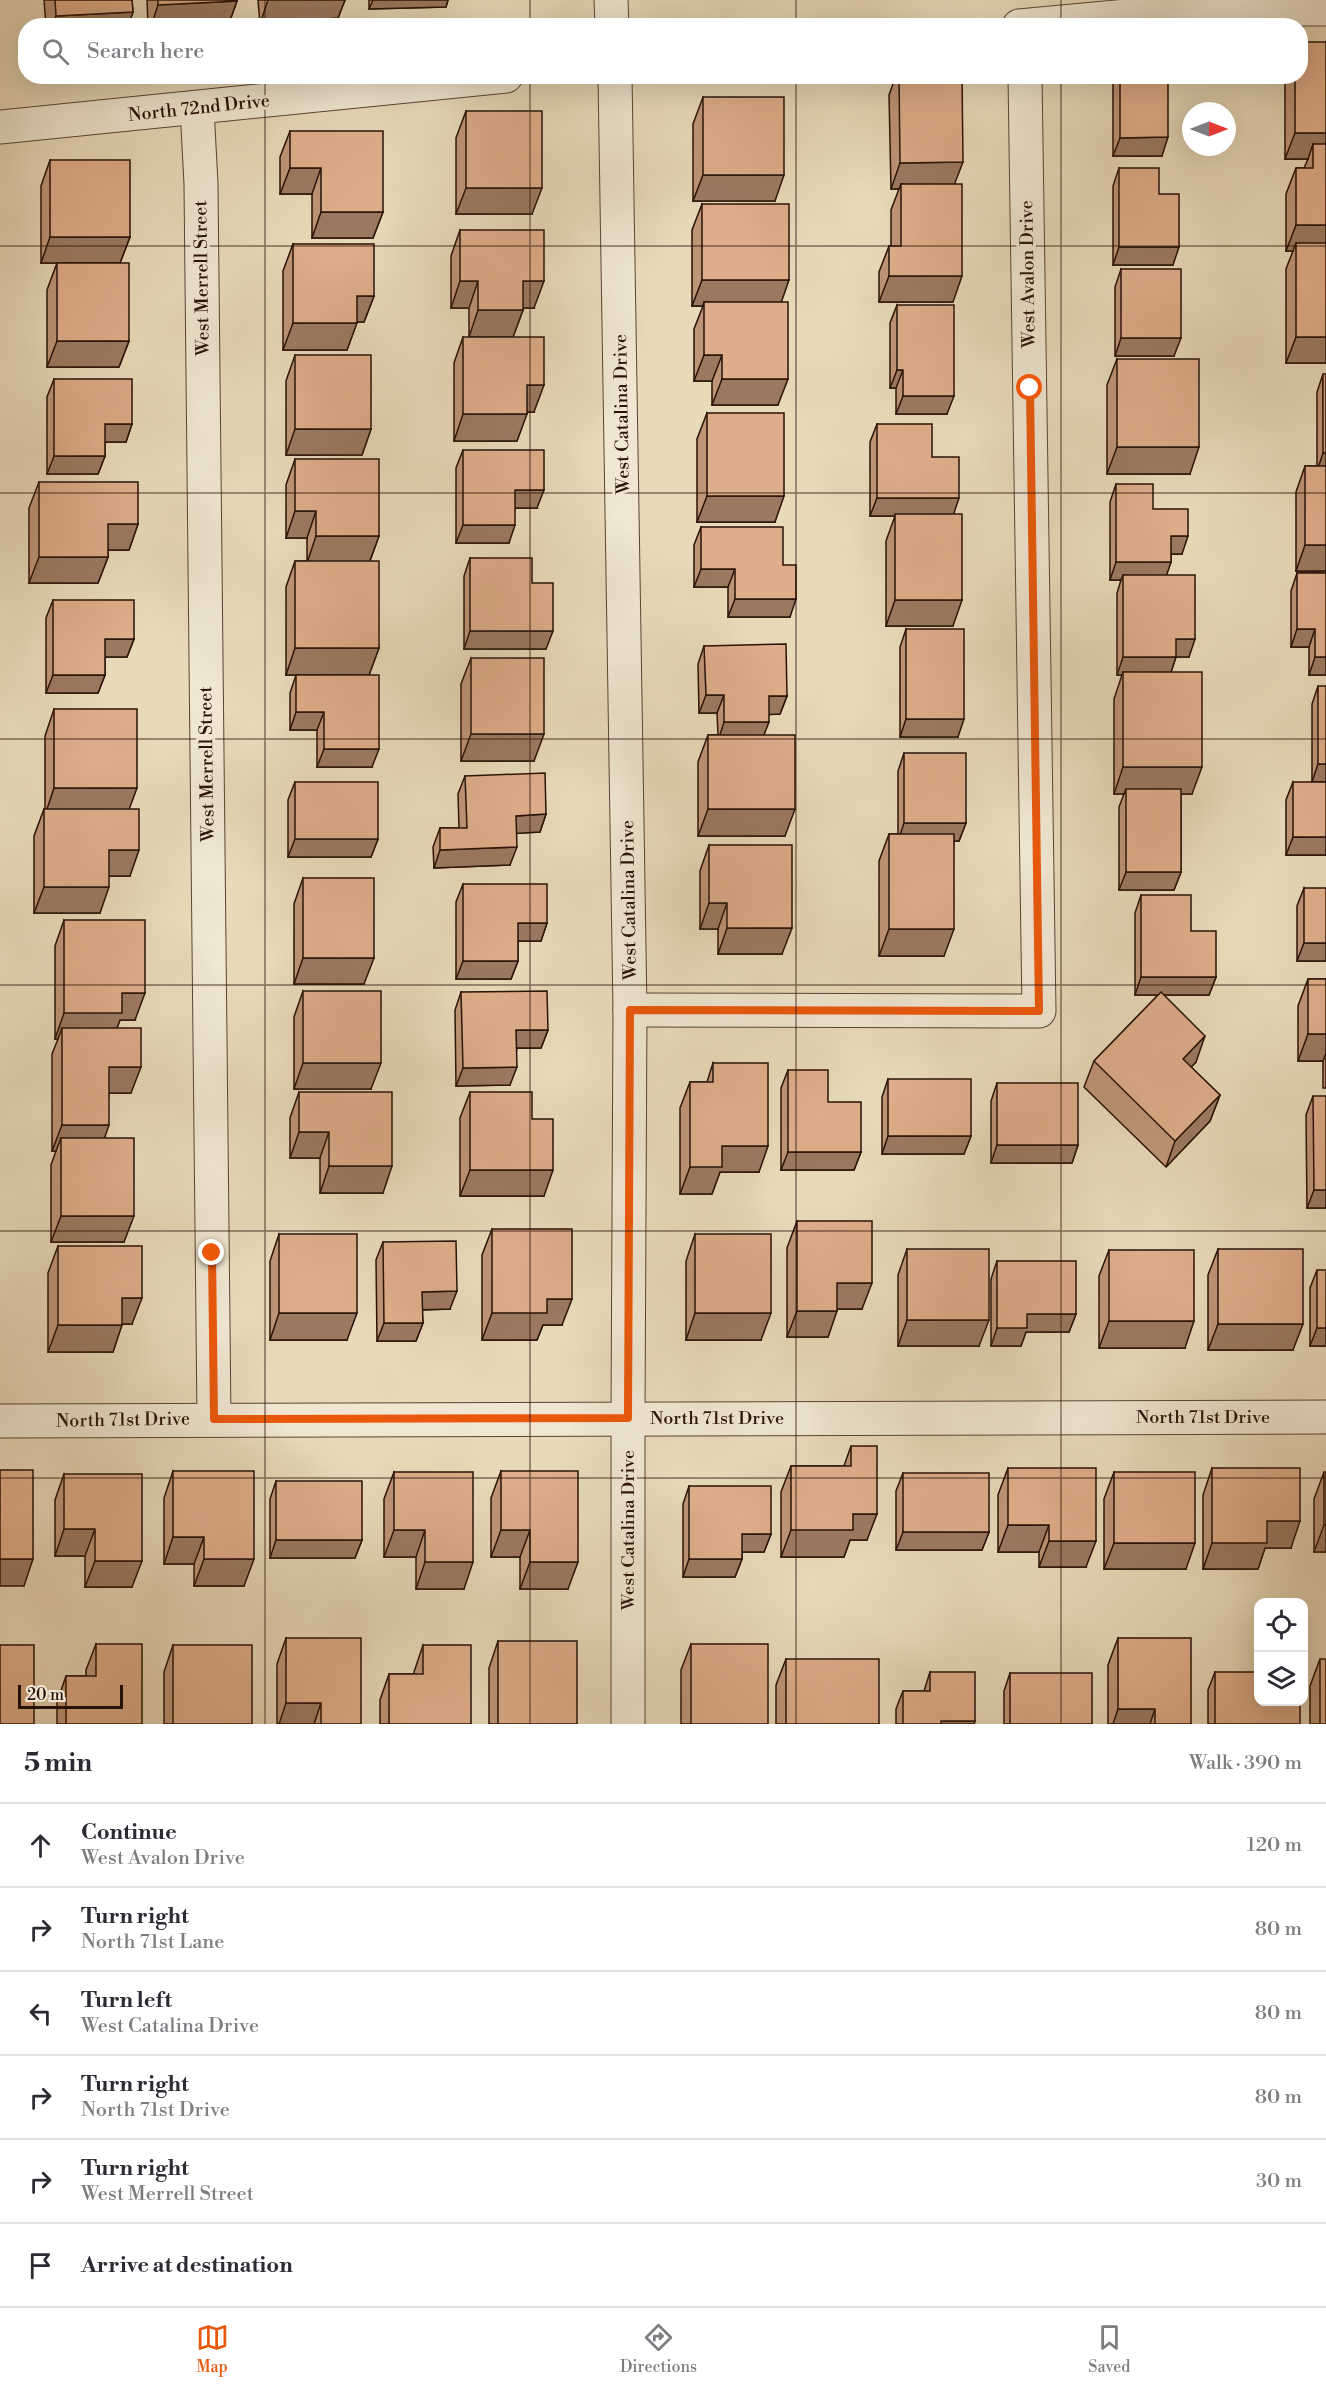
<!DOCTYPE html>
<meta charset="utf-8">
<style>
:root{--surface:#fff;--page:#f7f7f7;--text:#2b2b33;--muted:#7c7c81;--line:#e1e1e2;--accent:#ea580c}
body{margin:0;font-family:"Libre Bodoni",serif;background:var(--page);color:var(--text)}
.controls{position:absolute;right:18px;bottom:18px;display:grid;overflow:hidden;border-radius:12px;box-shadow:0 6px 24px #0002}
.controls button{width:54px;height:54px;display:grid;place-items:center;padding:0;border:0;border-bottom:2px solid var(--line);background:var(--surface);color:var(--text);font:30px sans-serif}
.compass{position:absolute;left:1182px;top:102px;width:54px;height:54px;border-radius:50%;background:var(--surface);box-shadow:0 6px 24px #0002;rotate:90deg}
.scale{position:absolute;left:18px;bottom:15px;width:105px;box-sizing:border-box;padding-left:6px;border:3px solid #291207;border-top:0;font-size:16px;line-height:21px;white-space:nowrap;color:#291207;-webkit-text-stroke:4px #f0e6d2;paint-order:stroke}
.stop{position:absolute;width:18px;height:18px;margin:-14px;border:4px solid #ea580c;border-radius:50%;background:#fff}
.stop.end{background:#ea580c;border-color:#fff;box-shadow:0 2px 6px #0008}
.list{margin:0;padding:0;list-style:none}
h2{display:flex;justify-content:space-between;align-items:center;height:78px;margin:0;padding:0 24px;font-size:26px}
h2 small{font-size:20px;font-weight:400;color:var(--muted)}
.list li{display:grid;grid-template-columns:39px 1fr auto;gap:18px;align-items:center;box-sizing:border-box;height:84px;padding:0 24px;border-top:2px solid var(--line)}
.list b{display:block;font-size:22px;white-space:nowrap}
.list p{margin:0;font-size:20px;white-space:nowrap;color:var(--muted)}
.list em{font-size:20px;font-style:normal;color:var(--muted)}
.icon{flex:none;width:33px;height:33px;fill:none;stroke:currentColor;stroke-width:2;stroke-linecap:round;stroke-linejoin:round}
.map{position:relative;flex:none;width:1326px;height:1724px;overflow:hidden}
.search{position:absolute;background:var(--surface);box-shadow:0 6px 24px #0002;left:18px;right:18px;top:18px;height:66px;display:flex;align-items:center;gap:15px;box-sizing:border-box;padding:0 21px;border-radius:24px;color:var(--muted);font-size:22px}
.sheet{height:582px;background:var(--surface)}
nav{display:flex;justify-content:space-around;align-items:center;box-sizing:border-box;height:84px;border-top:2px solid var(--line);background:var(--surface);font-size:16px;color:var(--muted)}
nav a{display:grid;justify-items:center;gap:3px}
nav .on{color:var(--accent)}
.map>svg:first-child{display:block}
.lines{fill:none;stroke-linecap:round;stroke-linejoin:round}
.minor-casing{stroke:#594434;stroke-width:35}
.minor{stroke:#f0e6d2;stroke-width:33}
.wall{fill:#bf9577;stroke:#291207;stroke-width:1.5}
.shaded-wall{fill:#9b7961;stroke:#291207;stroke-width:1.5}
.building{fill:#dead8a;stroke:#291207;stroke-width:1.5}
.route{stroke:#ea580c;stroke-width:8}
.grid{fill:none;stroke:#291207;stroke-width:1.5;stroke-opacity:0.55}
.labels{text-anchor:middle;dominant-baseline:central;stroke-width:6;stroke-linejoin:round;paint-order:stroke}
.street-label{font-size:18px;fill:#291207;stroke:#f0e6d2}
</style>
<div class="map">
<svg width="1326" height="1724" viewBox="0 0 1326 1724">
<rect width="100%" height="100%" fill="#e8d9b9"/>
<filter id="stains"><feTurbulence type="fractalNoise" baseFrequency=".00333" numOctaves="4"/><feColorMatrix values="0 0 0 0 .2 0 0 0 0 .09 0 0 0 0 .02 0 0 0 .5 -.17"/></filter>
<radialGradient id="worn" r=".72"><stop offset=".6" stop-color="#630" stop-opacity="0"/><stop offset="1" stop-color="#630" stop-opacity=".3"/></radialGradient>
<g class="lines">
<g class="minor-casing">
<g id="minor">
<polyline points="611,0 612,26"/>
<polyline points="1019,26 1202,9 1326,9"/>
<polyline points="615,76 630,1010 628,1418 628,1724"/>
<polyline points="197,108 201,184 214,1419"/>
<polyline points="0,127 506,76"/>
<polyline points="630,1010 1039,1011 1025,76"/>
<polyline points="0,1421 1326,1417"/>
</g>
</g>
<use href="#minor" class="minor"/>
</g>
<g class="wall">
<polygon points="44,0 132,0 133,12 128,26 46,26"/>
<polygon points="147,0 237,0 237,1 228,26 148,26"/>
<polygon points="258,0 345,0 338,18 260,24"/>
<polygon points="369,0 448,0 446,7 369,9"/>
<polygon points="1326,42 1326,363 1286,363 1286,269 1293,251 1286,251 1286,194 1296,168 1304,168 1308,159 1285,159 1285,76 1300,76"/>
<polygon points="896,76 899,76 955,184 953,302 879,302 879,272 889,246 891,246 891,210 899,189 891,189 889,95"/>
<polygon points="1113,76 1168,76 1162,156 1113,156"/>
<polygon points="703,97 775,201 693,201 693,124"/>
<polygon points="466,111 532,214 456,214 456,138"/>
<polygon points="290,131 383,212 373,238 312,238 312,194 280,194 280,157"/>
<polygon points="50,160 130,237 120,263 41,263 41,186"/>
<polygon points="1119,168 1159,194 1173,265 1113,265 1113,186"/>
<polygon points="702,204 781,302 778,405 712,405 712,381 694,381 694,329 703,306 692,306 692,230"/>
<polygon points="460,230 534,308 523,308 523,310 513,337 469,337 469,308 451,308 451,256"/>
<polygon points="293,244 374,296 364,322 357,322 347,350 283,350 283,271"/>
<polygon points="57,263 129,341 119,367 47,367 47,290"/>
<polygon points="1121,269 1174,356 1115,356 1115,287"/>
<polygon points="897,305 947,414 896,414 896,388 890,388 890,323"/>
<polygon points="463,337 534,412 527,412 517,441 454,441 454,363"/>
<polygon points="295,355 371,429 362,455 286,455 286,381"/>
<polygon points="1117,359 1190,474 1107,474 1107,385"/>
<polygon points="1323,374 1326,571 1296,571 1296,492 1305,466 1317,466 1317,392"/>
<polygon points="54,379 132,424 126,442 105,442 105,456 98,474 47,474 47,397"/>
<polygon points="707,413 775,522 697,522 697,439"/>
<polygon points="877,424 932,457 953,514 953,626 886,626 886,541 895,516 870,516 870,442"/>
<polygon points="463,450 537,508 515,508 509,543 456,543 456,468"/>
<polygon points="295,459 379,536 370,561 379,648 369,675 286,675 286,587 295,561 307,561 307,538 286,538 286,485"/>
<polygon points="39,482 138,524 129,550 108,550 108,557 98,583 29,583 29,508"/>
<polygon points="1116,484 1153,509 1182,554 1171,554 1171,562 1166,575 1189,657 1176,657 1171,672 1192,794 1181,794 1181,872 1174,890 1119,890 1119,807 1124,794 1114,794 1114,699 1122,675 1117,675 1117,593 1121,580 1110,580 1110,502"/>
<polygon points="701,527 783,565 790,617 728,617 728,587 694,587 694,545"/>
<polygon points="470,558 532,583 546,649 464,649 464,576"/>
<polygon points="1297,573 1326,573 1326,675 1309,675 1309,647 1291,647 1291,591"/>
<polygon points="53,600 134,639 127,657 105,657 105,675 98,693 46,693 46,618"/>
<polygon points="906,629 958,737 900,737 900,647"/>
<polygon points="704,646 787,696 780,714 769,714 764,735 785,836 698,836 698,762 708,735 718,735 717,713 699,713 698,664"/>
<polygon points="471,658 534,761 461,761 461,684"/>
<polygon points="296,675 372,767 317,767 317,730 290,730 290,693"/>
<polygon points="1318,686 1326,782 1312,782 1312,704"/>
<polygon points="54,709 129,809 130,876 109,876 100,913 34,913 34,836 44,809 45,809 45,736"/>
<polygon points="904,753 966,823 959,841 954,841 944,956 879,956 879,861 889,834 898,834 898,771"/>
<polygon points="465,776 546,814 540,832 516,833 510,865 434,868 433,847 440,828 459,828 458,794"/>
<polygon points="295,782 378,839 371,857 288,857 288,800"/>
<polygon points="1293,782 1326,855 1286,855 1286,800"/>
<polygon points="709,845 782,954 718,954 718,929 700,929 700,871"/>
<polygon points="303,878 364,984 294,984 294,904"/>
<polygon points="463,884 547,923 541,941 518,941 518,961 511,979 456,979 456,902"/>
<polygon points="1304,888 1326,961 1297,961 1297,906"/>
<polygon points="1141,895 1191,931 1216,977 1209,995 1164,995 1196,1062 1191,1067 1220,1095 1210,1121 1166,1167 1084,1087 1094,1061 1158,995 1135,995 1135,913"/>
<polygon points="64,920 135,1020 120,1020 117,1028 131,1093 109,1093 105,1138 124,1242 51,1242 51,1165 56,1151 52,1151 52,1054 58,1039 55,1039 55,946"/>
<polygon points="1308,979 1326,979 1326,1088 1323,1088 1323,1061 1298,1061 1298,1006"/>
<polygon points="303,991 371,1089 294,1089 294,1017"/>
<polygon points="461,992 548,1030 541,1048 517,1048 510,1085 456,1086 455,1010"/>
<polygon points="713,1063 759,1172 720,1172 712,1194 680,1194 680,1108 690,1082 707,1082"/>
<polygon points="788,1070 828,1102 861,1152 854,1170 781,1170 781,1088"/>
<polygon points="888,1079 971,1136 964,1154 882,1154 882,1097"/>
<polygon points="997,1083 1078,1145 1072,1163 991,1163 991,1101"/>
<polygon points="299,1092 383,1193 320,1193 320,1158 290,1158 290,1118"/>
<polygon points="470,1092 532,1119 544,1196 460,1196 460,1118"/>
<polygon points="1313,1096 1326,1208 1307,1208 1306,1115"/>
<polygon points="797,1221 862,1309 837,1309 828,1337 787,1337 787,1248"/>
<polygon points="492,1229 562,1325 543,1325 537,1340 482,1340 482,1255"/>
<polygon points="279,1234 347,1340 270,1340 270,1261"/>
<polygon points="695,1234 761,1340 686,1340 686,1261"/>
<polygon points="383,1242 450,1309 422,1310 423,1323 416,1341 377,1341 376,1260"/>
<polygon points="58,1246 132,1324 122,1324 113,1352 48,1352 48,1273"/>
<polygon points="907,1249 979,1346 898,1346 898,1275"/>
<polygon points="1218,1249 1293,1350 1208,1350 1208,1275"/>
<polygon points="1109,1250 1185,1348 1099,1348 1099,1276"/>
<polygon points="997,1261 1076,1314 1069,1332 1026,1332 1021,1346 991,1346 991,1279"/>
<polygon points="1317,1270 1326,1346 1310,1346 1310,1288"/>
<polygon points="851,1446 867,1540 850,1540 844,1557 781,1557 781,1492 791,1466 844,1466"/>
<polygon points="1008,1468 1086,1567 1039,1567 1039,1552 998,1552 998,1495"/>
<polygon points="1212,1468 1291,1548 1265,1548 1258,1569 1203,1569 1203,1495"/>
<polygon points="173,1471 244,1586 194,1586 194,1564 164,1564 164,1498"/>
<polygon points="501,1471 568,1589 520,1589 520,1557 491,1557 491,1498"/>
<polygon points="394,1472 464,1589 416,1589 416,1557 384,1557 384,1499"/>
<polygon points="1114,1472 1186,1569 1104,1569 1104,1499"/>
<polygon points="1324,1472 1326,1552 1314,1552 1314,1499"/>
<polygon points="903,1473 989,1532 982,1550 896,1550 896,1491"/>
<polygon points="64,1474 132,1587 85,1587 85,1556 55,1556 55,1500"/>
<polygon points="276,1481 362,1540 355,1558 270,1558 270,1499"/>
<polygon points="689,1486 771,1534 764,1552 742,1552 742,1559 735,1577 683,1577 683,1504"/>
<polygon points="286,1638 361,1724 277,1724 277,1664"/>
<polygon points="1118,1638 1191,1724 1108,1724 1108,1665"/>
<polygon points="498,1641 577,1724 489,1724 489,1668"/>
<polygon points="96,1644 142,1724 57,1724 57,1702 66,1676 86,1676 86,1670"/>
<polygon points="691,1644 768,1724 681,1724 681,1670"/>
<polygon points="173,1645 252,1724 164,1724 164,1672"/>
<polygon points="423,1645 471,1724 380,1724 380,1700 389,1674 414,1674 414,1672"/>
<polygon points="786,1659 879,1724 776,1724 776,1685"/>
<polygon points="1320,1659 1326,1724 1310,1724 1310,1686"/>
<polygon points="930,1672 975,1721 974,1724 896,1724 896,1709 903,1691 924,1691"/>
<polygon points="1215,1672 1258,1701 1300,1724 1208,1724 1208,1690"/>
<polygon points="1010,1673 1092,1724 1004,1724 1004,1691"/>
</g>
<g class="shaded-wall">
<polygon points="268,0 345,0 338,18 260,24"/>
<polygon points="373,0 448,0 446,7 369,9"/>
<polygon points="237,1 228,26 151,26 158,5"/>
<polygon points="133,12 128,26 53,26 56,16"/>
<polygon points="1295,133 1326,133 1326,159 1313,144 1308,159 1285,159"/>
<polygon points="1168,137 1162,156 1113,156 1120,138"/>
<polygon points="963,162 953,188 901,184 899,189 891,189 900,163"/>
<polygon points="290,168 321,168 312,194 280,194"/>
<polygon points="703,175 784,175 775,201 693,201"/>
<polygon points="466,188 542,188 532,214 456,214"/>
<polygon points="321,212 383,212 373,238 312,238"/>
<polygon points="1296,225 1326,225 1326,251 1296,243 1293,251 1286,251"/>
<polygon points="50,237 130,237 120,263 41,263"/>
<polygon points="1119,247 1179,247 1173,265 1113,265"/>
<polygon points="889,276 962,276 953,302 879,302"/>
<polygon points="702,280 789,280 780,306 704,302 703,306 692,306"/>
<polygon points="460,281 478,281 469,308 451,308"/>
<polygon points="523,281 544,281 534,308 513,308"/>
<polygon points="357,296 374,296 364,322 347,322"/>
<polygon points="478,310 523,310 513,337 469,337"/>
<polygon points="293,323 357,323 347,350 283,350"/>
<polygon points="1296,337 1326,337 1326,363 1286,363"/>
<polygon points="1121,338 1181,338 1174,356 1115,356"/>
<polygon points="57,341 129,341 119,367 47,367"/>
<polygon points="704,355 722,355 712,381 694,381"/>
<polygon points="897,370 903,370 896,388 890,388"/>
<polygon points="722,379 788,379 778,405 712,405"/>
<polygon points="527,385 544,385 534,412 517,412"/>
<polygon points="903,396 954,396 947,414 896,414"/>
<polygon points="463,414 527,414 517,441 454,441"/>
<polygon points="105,424 132,424 126,442 98,442"/>
<polygon points="295,429 371,429 362,455 286,455"/>
<polygon points="1117,447 1199,447 1190,474 1107,474"/>
<polygon points="1323,453 1326,453 1326,471 1317,471"/>
<polygon points="54,456 105,456 98,474 47,474"/>
<polygon points="515,490 544,490 537,508 509,508"/>
<polygon points="707,496 784,496 775,522 697,522"/>
<polygon points="877,498 959,498 953,516 870,516"/>
<polygon points="295,511 316,511 307,538 286,538"/>
<polygon points="108,524 138,524 129,550 98,550"/>
<polygon points="463,525 515,525 509,543 456,543"/>
<polygon points="316,536 379,536 369,563 307,563"/>
<polygon points="1171,536 1188,536 1182,554 1165,554"/>
<polygon points="1305,545 1326,545 1326,571 1296,571"/>
<polygon points="39,557 108,557 98,583 29,583"/>
<polygon points="1116,562 1171,562 1165,580 1123,575 1121,580 1110,580"/>
<polygon points="701,569 735,569 728,587 694,587"/>
<polygon points="735,599 796,599 790,617 728,617"/>
<polygon points="895,600 962,600 953,626 886,626"/>
<polygon points="1297,629 1315,629 1309,647 1291,647"/>
<polygon points="470,631 553,631 546,649 464,649"/>
<polygon points="105,639 134,639 127,657 98,657"/>
<polygon points="1176,639 1195,639 1189,657 1170,657"/>
<polygon points="295,648 379,648 369,675 286,675"/>
<polygon points="1123,657 1176,657 1170,675 1123,672 1122,675 1117,675"/>
<polygon points="1315,657 1326,657 1326,675 1309,675"/>
<polygon points="53,675 105,675 98,693 46,693"/>
<polygon points="706,695 724,695 717,713 699,713"/>
<polygon points="769,696 787,696 780,714 762,715"/>
<polygon points="296,712 324,712 317,730 290,730"/>
<polygon points="906,719 964,719 958,737 900,737"/>
<polygon points="724,722 769,722 762,740 718,741"/>
<polygon points="471,734 544,734 534,761 461,761"/>
<polygon points="324,749 379,749 372,767 317,767"/>
<polygon points="1318,764 1326,764 1326,782 1312,782"/>
<polygon points="1123,767 1202,767 1192,794 1126,794 1126,789 1124,794 1114,794"/>
<polygon points="54,788 137,788 127,815 45,815"/>
<polygon points="708,809 795,809 785,836 698,836"/>
<polygon points="546,814 540,832 509,834 516,816"/>
<polygon points="904,823 966,823 959,841 898,841"/>
<polygon points="1293,837 1326,837 1326,855 1286,855"/>
<polygon points="295,839 378,839 371,857 288,857"/>
<polygon points="517,847 510,865 434,868 440,850"/>
<polygon points="109,850 139,850 130,876 100,876"/>
<polygon points="1126,872 1181,872 1174,890 1119,890"/>
<polygon points="44,887 109,887 100,913 34,913"/>
<polygon points="709,903 727,903 718,929 700,929"/>
<polygon points="518,923 547,923 541,941 511,941"/>
<polygon points="727,928 792,928 782,954 718,954"/>
<polygon points="889,929 954,929 944,956 879,956"/>
<polygon points="1304,943 1326,943 1326,961 1297,961"/>
<polygon points="303,958 374,958 364,984 294,984"/>
<polygon points="463,961 518,961 511,979 456,979"/>
<polygon points="1141,977 1216,977 1209,995 1135,995"/>
<polygon points="122,993 145,993 135,1020 120,1020 113,1039 62,1028 58,1039 55,1039 64,1013"/>
<polygon points="516,1030 548,1030 541,1048 510,1048"/>
<polygon points="1308,1034 1326,1034 1326,1053 1323,1061 1298,1061"/>
<polygon points="1205,1036 1196,1062 1173,1085 1183,1059"/>
<polygon points="303,1063 381,1063 371,1089 294,1089"/>
<polygon points="109,1067 141,1067 131,1093 100,1093"/>
<polygon points="517,1067 510,1085 456,1086 463,1068"/>
<polygon points="1220,1095 1210,1121 1166,1167 1175,1141"/>
<polygon points="62,1125 109,1125 100,1151 61,1138 56,1151 52,1151"/>
<polygon points="299,1132 329,1132 320,1158 290,1158"/>
<polygon points="888,1136 971,1136 964,1154 882,1154"/>
<polygon points="997,1145 1078,1145 1072,1163 991,1163"/>
<polygon points="722,1146 768,1146 759,1172 720,1172 712,1194 680,1194 690,1167"/>
<polygon points="788,1152 861,1152 854,1170 781,1170"/>
<polygon points="329,1166 392,1166 383,1193 320,1193"/>
<polygon points="470,1170 553,1170 544,1196 460,1196"/>
<polygon points="1314,1190 1326,1190 1326,1208 1307,1208"/>
<polygon points="61,1216 134,1216 124,1242 51,1242"/>
<polygon points="837,1283 872,1283 862,1309 828,1309"/>
<polygon points="457,1291 450,1309 416,1310 422,1292"/>
<polygon points="122,1298 142,1298 132,1324 113,1324"/>
<polygon points="547,1299 572,1299 562,1325 543,1325 537,1340 482,1340 492,1313"/>
<polygon points="797,1311 837,1311 828,1337 787,1337"/>
<polygon points="279,1313 357,1313 347,1340 270,1340"/>
<polygon points="695,1313 771,1313 761,1340 686,1340"/>
<polygon points="1027,1314 1076,1314 1069,1332 1026,1332 1021,1346 991,1346 997,1328"/>
<polygon points="907,1320 989,1320 979,1346 898,1346"/>
<polygon points="1109,1321 1194,1321 1185,1348 1099,1348"/>
<polygon points="384,1323 423,1323 416,1341 377,1341"/>
<polygon points="1218,1324 1303,1324 1293,1350 1208,1350"/>
<polygon points="58,1325 122,1325 113,1352 48,1352"/>
<polygon points="1317,1328 1326,1328 1326,1346 1310,1346"/>
<polygon points="853,1514 877,1514 867,1540 850,1540 844,1557 781,1557 791,1530"/>
<polygon points="1267,1521 1300,1521 1291,1548 1265,1548 1258,1569 1203,1569 1212,1543"/>
<polygon points="1008,1525 1049,1525 1039,1552 998,1552"/>
<polygon points="1324,1525 1326,1525 1326,1552 1314,1552"/>
<polygon points="64,1529 95,1529 85,1556 55,1556"/>
<polygon points="394,1530 425,1530 416,1557 384,1557"/>
<polygon points="501,1530 530,1530 520,1557 491,1557"/>
<polygon points="903,1532 989,1532 982,1550 896,1550"/>
<polygon points="742,1534 771,1534 764,1552 735,1552"/>
<polygon points="173,1537 204,1537 194,1564 164,1564"/>
<polygon points="276,1540 362,1540 355,1558 270,1558"/>
<polygon points="1049,1541 1096,1541 1086,1567 1039,1567"/>
<polygon points="1114,1543 1195,1543 1186,1569 1104,1569"/>
<polygon points="0,1559 33,1559 24,1586 0,1586"/>
<polygon points="204,1559 254,1559 244,1586 194,1586"/>
<polygon points="689,1559 742,1559 735,1577 683,1577"/>
<polygon points="95,1561 142,1561 132,1587 85,1587"/>
<polygon points="425,1562 473,1562 464,1589 416,1589"/>
<polygon points="530,1562 578,1562 568,1589 520,1589"/>
<polygon points="286,1703 321,1703 314,1724 279,1724"/>
<polygon points="1118,1709 1155,1709 1150,1724 1113,1724"/>
<polygon points="941,1721 975,1721 974,1724 940,1724"/>
</g>
<g class="building">
<polygon points="55,0 132,0 133,12 56,16"/>
<polygon points="158,0 237,0 237,1 158,5"/>
<polygon points="1300,42 1326,42 1326,133 1295,133 1295,76 1300,76"/>
<polygon points="899,76 962,76 963,162 900,163"/>
<polygon points="1120,76 1168,76 1168,137 1120,138"/>
<rect x="703" y="97" width="81" height="78"/>
<rect x="466" y="111" width="76" height="77"/>
<polygon points="290,131 383,131 383,212 321,212 321,168 290,168"/>
<polygon points="1313,144 1326,144 1326,225 1296,225 1296,168 1313,168"/>
<rect x="50" y="160" width="80" height="77"/>
<polygon points="1119,168 1159,168 1159,194 1179,194 1179,247 1119,247"/>
<polygon points="901,184 962,184 962,276 889,276 889,246 901,246"/>
<rect x="702" y="204" width="87" height="76"/>
<polygon points="460,230 544,230 544,281 523,281 523,310 478,310 478,281 460,281"/>
<rect x="1296" y="243" width="30" height="94"/>
<polygon points="293,244 374,244 374,296 357,296 357,323 293,323"/>
<rect x="57" y="263" width="72" height="78"/>
<rect x="1121" y="269" width="60" height="69"/>
<polygon points="704,302 788,302 788,379 722,379 722,355 704,355"/>
<polygon points="897,305 954,305 954,396 903,396 903,370 897,370"/>
<polygon points="463,337 544,337 544,385 527,385 527,414 463,414"/>
<rect x="295" y="355" width="76" height="74"/>
<rect x="1117" y="359" width="82" height="88"/>
<rect x="1323" y="374" width="3" height="79"/>
<polygon points="54,379 132,379 132,424 105,424 105,456 54,456"/>
<rect x="707" y="413" width="77" height="83"/>
<polygon points="877,424 932,424 932,457 959,457 959,498 877,498"/>
<polygon points="463,450 544,450 544,490 515,490 515,525 463,525"/>
<polygon points="295,459 379,459 379,536 316,536 316,511 295,511"/>
<rect x="1305" y="466" width="21" height="79"/>
<polygon points="39,482 138,482 138,524 108,524 108,557 39,557"/>
<polygon points="1116,484 1153,484 1153,509 1188,509 1188,536 1171,536 1171,562 1116,562"/>
<rect x="895" y="514" width="67" height="86"/>
<polygon points="701,527 783,527 783,565 796,565 796,599 735,599 735,569 701,569"/>
<polygon points="470,558 532,558 532,583 553,583 553,631 470,631"/>
<rect x="295" y="561" width="84" height="87"/>
<polygon points="1297,573 1326,573 1326,657 1315,657 1315,629 1297,629"/>
<polygon points="1123,575 1195,575 1195,639 1176,639 1176,657 1123,657"/>
<polygon points="53,600 134,600 134,639 105,639 105,675 53,675"/>
<rect x="906" y="629" width="58" height="90"/>
<polygon points="786,644 787,696 769,696 769,722 724,722 724,695 706,695 704,646"/>
<rect x="471" y="658" width="73" height="76"/>
<rect x="1123" y="672" width="79" height="95"/>
<polygon points="296,675 379,675 379,749 324,749 324,712 296,712"/>
<rect x="1318" y="686" width="8" height="78"/>
<rect x="54" y="709" width="83" height="79"/>
<rect x="708" y="735" width="87" height="74"/>
<rect x="904" y="753" width="62" height="70"/>
<polygon points="545,773 546,814 516,816 517,847 440,850 440,828 467,828 465,776"/>
<rect x="295" y="782" width="83" height="57"/>
<rect x="1293" y="782" width="33" height="55"/>
<rect x="1126" y="789" width="55" height="83"/>
<polygon points="44,809 139,809 139,850 109,850 109,887 44,887"/>
<rect x="889" y="834" width="65" height="95"/>
<polygon points="709,845 792,845 792,928 727,928 727,903 709,903"/>
<rect x="303" y="878" width="71" height="80"/>
<polygon points="463,884 547,884 547,923 518,923 518,961 463,961"/>
<rect x="1304" y="888" width="22" height="55"/>
<polygon points="1141,895 1191,895 1191,931 1216,931 1216,977 1141,977"/>
<polygon points="64,920 145,920 145,993 122,993 122,1013 64,1013"/>
<rect x="1308" y="979" width="18" height="55"/>
<rect x="303" y="991" width="78" height="72"/>
<polygon points="547,991 548,1030 516,1030 517,1067 463,1068 461,992"/>
<polygon points="1161,992 1205,1036 1183,1059 1220,1095 1175,1141 1094,1061"/>
<polygon points="62,1028 141,1028 141,1067 109,1067 109,1125 62,1125"/>
<polygon points="713,1063 768,1063 768,1146 722,1146 722,1167 690,1167 690,1082 713,1082"/>
<polygon points="788,1070 828,1070 828,1102 861,1102 861,1152 788,1152"/>
<rect x="888" y="1079" width="83" height="57"/>
<rect x="997" y="1083" width="81" height="62"/>
<polygon points="299,1092 392,1092 392,1166 329,1166 329,1132 299,1132"/>
<polygon points="470,1092 532,1092 532,1119 553,1119 553,1170 470,1170"/>
<polygon points="1313,1096 1326,1096 1326,1190 1314,1190"/>
<rect x="61" y="1138" width="73" height="78"/>
<polygon points="797,1221 872,1221 872,1283 837,1283 837,1311 797,1311"/>
<polygon points="492,1229 572,1229 572,1299 547,1299 547,1313 492,1313"/>
<rect x="279" y="1234" width="78" height="79"/>
<rect x="695" y="1234" width="76" height="79"/>
<polygon points="456,1241 457,1291 422,1292 423,1323 384,1323 383,1242"/>
<polygon points="58,1246 142,1246 142,1298 122,1298 122,1325 58,1325"/>
<rect x="907" y="1249" width="82" height="71"/>
<rect x="1218" y="1249" width="85" height="75"/>
<rect x="1109" y="1250" width="85" height="71"/>
<polygon points="997,1261 1076,1261 1076,1314 1027,1314 1027,1328 997,1328"/>
<rect x="1317" y="1270" width="9" height="58"/>
<polygon points="851,1446 877,1446 877,1514 853,1514 853,1530 791,1530 791,1466 851,1466"/>
<polygon points="1008,1468 1096,1468 1096,1541 1049,1541 1049,1525 1008,1525"/>
<polygon points="1212,1468 1300,1468 1300,1521 1267,1521 1267,1543 1212,1543"/>
<rect x="0" y="1470" width="33" height="89"/>
<polygon points="173,1471 254,1471 254,1559 204,1559 204,1537 173,1537"/>
<polygon points="501,1471 578,1471 578,1562 530,1562 530,1530 501,1530"/>
<polygon points="394,1472 473,1472 473,1562 425,1562 425,1530 394,1530"/>
<rect x="1114" y="1472" width="81" height="71"/>
<rect x="1324" y="1472" width="2" height="53"/>
<rect x="903" y="1473" width="86" height="59"/>
<polygon points="64,1474 142,1474 142,1561 95,1561 95,1529 64,1529"/>
<rect x="276" y="1481" width="86" height="59"/>
<polygon points="689,1486 771,1486 771,1534 742,1534 742,1559 689,1559"/>
<polygon points="286,1638 361,1638 361,1724 321,1724 321,1703 286,1703"/>
<polygon points="1118,1638 1191,1638 1191,1724 1155,1724 1155,1709 1118,1709"/>
<rect x="498" y="1641" width="79" height="83"/>
<polygon points="96,1644 142,1644 142,1724 66,1724 66,1676 96,1676"/>
<rect x="691" y="1644" width="77" height="80"/>
<rect x="0" y="1645" width="34" height="79"/>
<rect x="173" y="1645" width="79" height="79"/>
<polygon points="423,1645 471,1645 471,1724 389,1724 389,1674 423,1674"/>
<rect x="786" y="1659" width="93" height="65"/>
<rect x="1320" y="1659" width="6" height="65"/>
<polygon points="930,1672 975,1672 975,1721 941,1721 941,1724 903,1724 903,1691 930,1691"/>
<polygon points="1215,1672 1258,1672 1258,1701 1300,1701 1300,1724 1215,1724"/>
<rect x="1010" y="1673" width="82" height="51"/>
</g>
<g class="lines">
<polyline class="route" points="212,1253 214,1419 628,1418 630,1010 1039,1011 1030,388"/>
</g>
<path class="grid" d="M265,0V26M530,0V26M796,0V26M1061,0V26M265,76V1724M530,76V1724M796,76V1724M1061,76V1724M0,246H1326M0,493H1326M0,739H1326M0,985H1326M0,1231H1326M0,1478H1326"/>
<g class="labels">
<g class="street-label">
<text transform="translate(199 108) rotate(-6)">North 72nd Drive</text>
<text transform="translate(1028 274) rotate(-91)">West Avalon Drive</text>
<text transform="translate(202 278) rotate(-91)">West Merrell Street</text>
<text transform="translate(622 414) rotate(-91)">West Catalina Drive</text>
<text transform="translate(207 764) rotate(-91)">West Merrell Street</text>
<text transform="translate(629 900) rotate(-91)">West Catalina Drive</text>
<text x="1203" y="1417">North 71st Drive</text>
<text x="717" y="1418">North 71st Drive</text>
<text transform="translate(123 1420) rotate(-1)">North 71st Drive</text>
<text transform="translate(628 1530) rotate(-90)">West Catalina Drive</text>
</g>
</g>
<rect width="100%" height="100%" filter="url(#stains)"/>
<rect width="100%" height="100%" fill="url(#worn)"/>
</svg>
<div class="controls">
<button><svg class="icon" aria-label="locate" viewBox="0 0 24 24"><circle cx="12" cy="12" r="6"/><path d="M12 2v4M12 18v4M2 12h4M18 12h4"/></svg></button>
<button><svg class="icon" aria-label="layers" viewBox="0 0 24 24"><path d="M12 4l9 5-9 5-9-5zM3 14l9 5 9-5"/></svg></button>
</div>
<svg class="compass" viewBox="-18 -18 36 36"><path d="M0-13l5 13h-10z" fill="#e53935"/><path d="M0 13l5-13h-10z" fill="#7c7c81"/></svg>
<div class="scale">20 m</div>
<div class="stop" style="left:1030px;top:388px"></div>
<div class="stop end" style="left:212px;top:1253px"></div>
<div class="search"><svg class="icon" aria-label="search" viewBox="0 0 24 24"><circle cx="10" cy="10" r="6"/><path d="M15 15l6 6"/></svg>Search here</div>
</div>
<section class="sheet">
<h2>5 min<small>Walk · 390 m</small></h2>
<ul class="list">
<li><svg class="icon" aria-label="ahead" viewBox="0 0 24 24"><path d="M12 20V5M6 11l6-6 6 6"/></svg><div><b>Continue</b><p>West Avalon Drive</p></div><em>120 m</em></li>
<li><svg class="icon" aria-label="right" viewBox="0 0 24 24"><path d="M7 20v-9h11M14 6l5 5-5 5"/></svg><div><b>Turn right</b><p>North 71st Lane</p></div><em>80 m</em></li>
<li><svg class="icon" aria-label="left" viewBox="0 0 24 24"><path d="M17 20v-9H6M10 6l-5 5 5 5"/></svg><div><b>Turn left</b><p>West Catalina Drive</p></div><em>80 m</em></li>
<li><svg class="icon" aria-label="right" viewBox="0 0 24 24"><path d="M7 20v-9h11M14 6l5 5-5 5"/></svg><div><b>Turn right</b><p>North 71st Drive</p></div><em>80 m</em></li>
<li><svg class="icon" aria-label="right" viewBox="0 0 24 24"><path d="M7 20v-9h11M14 6l5 5-5 5"/></svg><div><b>Turn right</b><p>West Merrell Street</p></div><em>30 m</em></li>
<li><svg class="icon" aria-label="arrive" viewBox="0 0 24 24"><path d="M6 21V4h12l-3 4 3 4H6"/></svg><div><b>Arrive at destination</b></div></li>
</ul>
</section>
<nav>
<a class="on"><svg class="icon" aria-label="map" viewBox="0 0 24 24"><path d="M3 6l6-2 6 2 6-2v14l-6 2-6-2-6 2zM9 4v14M15 6v14"/></svg>Map</a>
<a><svg class="icon" aria-label="directions" viewBox="0 0 24 24"><path d="M12 3l9 9-9 9-9-9zM9 14v-3h6M13 9l2 2-2 2"/></svg>Directions</a>
<a><svg class="icon" aria-label="saved" viewBox="0 0 24 24"><path d="M7 4h10v16l-5-4-5 4z"/></svg>Saved</a>
</nav>
